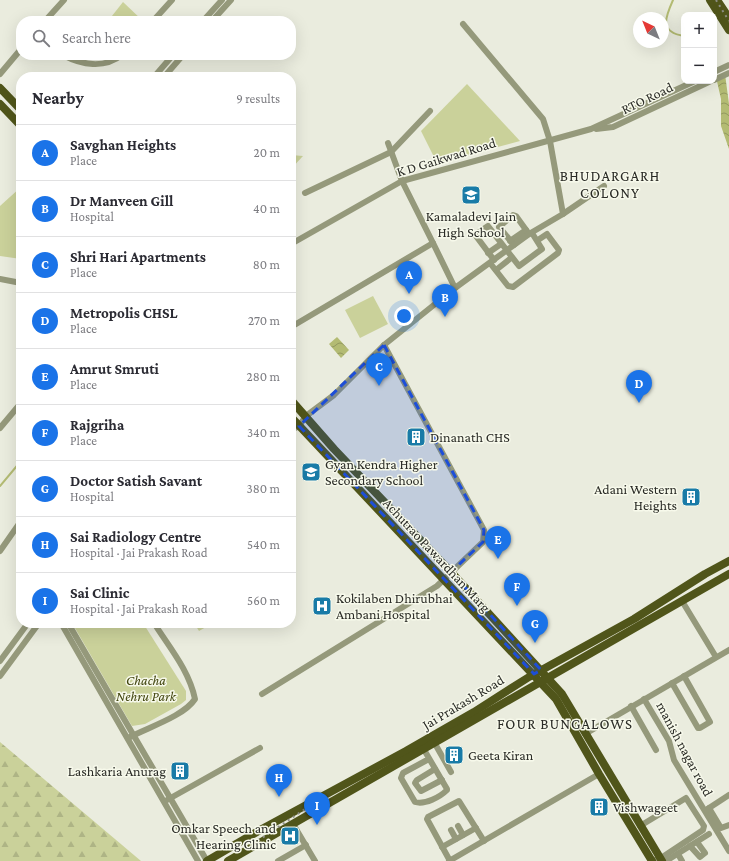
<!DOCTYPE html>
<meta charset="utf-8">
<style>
:root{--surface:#fff;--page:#f7f7f7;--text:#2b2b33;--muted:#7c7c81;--line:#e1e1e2;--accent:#1a73e8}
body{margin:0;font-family:"Crimson Pro",serif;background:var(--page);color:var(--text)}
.controls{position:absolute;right:12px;top:12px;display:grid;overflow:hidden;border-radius:8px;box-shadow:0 4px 16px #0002}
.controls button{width:36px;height:36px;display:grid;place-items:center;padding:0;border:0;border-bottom:1px solid var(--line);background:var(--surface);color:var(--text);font:20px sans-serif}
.compass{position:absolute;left:633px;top:12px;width:36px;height:36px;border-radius:50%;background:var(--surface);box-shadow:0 4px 16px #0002;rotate:317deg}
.you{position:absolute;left:404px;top:316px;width:14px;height:14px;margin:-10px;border:3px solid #fff;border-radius:50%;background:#1a73e8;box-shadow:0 0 0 6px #1a73e833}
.badge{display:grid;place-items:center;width:26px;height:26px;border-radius:50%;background:var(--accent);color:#fff;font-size:13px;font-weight:700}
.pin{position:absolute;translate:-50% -33px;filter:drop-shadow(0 1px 2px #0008)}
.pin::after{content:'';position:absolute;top:21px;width:14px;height:12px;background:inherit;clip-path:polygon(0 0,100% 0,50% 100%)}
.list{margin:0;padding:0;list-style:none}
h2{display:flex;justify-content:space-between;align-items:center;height:52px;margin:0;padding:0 16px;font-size:17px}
h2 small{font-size:13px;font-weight:400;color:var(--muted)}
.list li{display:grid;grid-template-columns:26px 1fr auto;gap:12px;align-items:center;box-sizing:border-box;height:56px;padding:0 16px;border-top:1px solid var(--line)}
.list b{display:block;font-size:15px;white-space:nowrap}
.list p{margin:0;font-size:13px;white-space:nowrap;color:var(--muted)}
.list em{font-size:13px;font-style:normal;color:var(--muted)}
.icon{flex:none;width:22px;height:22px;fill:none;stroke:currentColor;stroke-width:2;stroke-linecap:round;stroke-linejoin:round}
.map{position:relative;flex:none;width:729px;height:861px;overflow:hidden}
.search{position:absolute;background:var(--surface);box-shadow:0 4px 16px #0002;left:16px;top:16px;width:280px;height:44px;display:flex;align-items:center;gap:10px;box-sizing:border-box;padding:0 14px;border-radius:16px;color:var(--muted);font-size:15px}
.panel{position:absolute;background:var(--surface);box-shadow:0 4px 16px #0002;left:16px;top:72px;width:280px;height:556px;border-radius:16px}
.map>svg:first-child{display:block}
.green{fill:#cad19a}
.forest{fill:url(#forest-firs)}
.water{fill:url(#water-waves)}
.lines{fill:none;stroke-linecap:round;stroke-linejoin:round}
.stream{stroke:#b3bb73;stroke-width:2}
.minor{stroke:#95997b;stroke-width:6}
.major{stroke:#50551a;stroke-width:8}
.rail{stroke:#8d8e85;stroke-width:2;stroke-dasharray:2 4;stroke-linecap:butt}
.marked{fill:#1d4ed8;fill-opacity:0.2;stroke:#1d4ed8;stroke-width:3;stroke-dasharray:8 5;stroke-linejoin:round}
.labels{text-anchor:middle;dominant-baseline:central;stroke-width:3;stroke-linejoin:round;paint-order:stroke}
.street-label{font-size:14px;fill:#2a2b26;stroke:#f7f9eb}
.poi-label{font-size:14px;fill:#2a2b26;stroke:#f7f9eb;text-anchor:start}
.park-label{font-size:14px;font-style:italic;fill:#41450e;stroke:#f7f9eb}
.neighbourhood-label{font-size:15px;letter-spacing:1px;fill:#2a2b26;stroke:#f7f9eb}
</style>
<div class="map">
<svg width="729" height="861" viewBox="0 0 729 861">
<defs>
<pattern id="forest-firs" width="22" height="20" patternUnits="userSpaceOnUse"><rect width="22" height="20" fill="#cad19a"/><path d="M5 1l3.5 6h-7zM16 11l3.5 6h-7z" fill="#aeb485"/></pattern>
<pattern id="water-waves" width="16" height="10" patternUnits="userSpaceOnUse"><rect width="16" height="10" fill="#b3bb73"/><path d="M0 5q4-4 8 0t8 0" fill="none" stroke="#92985e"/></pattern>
</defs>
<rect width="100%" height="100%" fill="#eaecde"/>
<g class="green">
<polygon points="123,2 143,21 108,21"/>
<polygon points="467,84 520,141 437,163 421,131"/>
<polygon points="291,155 303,156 291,169"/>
<polygon points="21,187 21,259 0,256 0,206"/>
<polygon points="373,296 388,324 360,338 345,310"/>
<polygon points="72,623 143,623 186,691 186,700 181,704 145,724 132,726"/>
<polygon points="194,623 213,623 199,631"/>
</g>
<polygon class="forest" points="0,742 141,861 0,861"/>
<g class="water">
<polygon points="725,74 729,104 729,149 721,126 721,99 716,77"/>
<polygon points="337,337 349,350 341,358 329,344"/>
</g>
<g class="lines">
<g class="stream">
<path d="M673,0C665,18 659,32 684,36"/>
<polyline points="0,486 21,461"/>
</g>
<g class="minor">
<polyline points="45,21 64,0"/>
<polyline points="153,21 172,0"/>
<polyline points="203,21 222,0"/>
<polyline points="212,21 231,0"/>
<path d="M63,55C82,65 104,69 122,55"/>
<polyline points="714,72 729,65"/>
<polyline points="0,74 21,49"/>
<polyline points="154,77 173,55"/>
<polyline points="164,77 183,55"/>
<polyline points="714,80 729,73"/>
<polyline points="596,129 613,127 711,81"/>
<polyline points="388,143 402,181 433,243"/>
<polyline points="305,193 391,152 430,111"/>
<polyline points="563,214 604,186"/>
<polyline points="510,241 526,230"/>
<polyline points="291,244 402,181 591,129 695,81"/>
<polyline points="514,245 499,227 513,215 516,216 529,234"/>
<polyline points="488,253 501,244"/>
<polyline points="494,260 476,236 476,234 488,226 519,266 542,249 532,233"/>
<polyline points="490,263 508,286 513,287 558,253 559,250 547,234 538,240"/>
<polyline points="496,270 511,258"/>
<polyline points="0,279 21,283"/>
<polyline points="291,327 433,243 455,288"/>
<polyline points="0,428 21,403"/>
<polyline points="291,430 299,426 306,416 334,395 384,345 455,288 529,234 563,214 550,141 543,119 463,24"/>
<polyline points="0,551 21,521"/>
<polyline points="682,601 716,657"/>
<polyline points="61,623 198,861"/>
<polyline points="68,623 207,861"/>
<polyline points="0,661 28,623"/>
<polyline points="0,676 39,623"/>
<polyline points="672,683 698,728 700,728 710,722 684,676"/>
<polyline points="262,694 437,586 483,542 484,530 384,345"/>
<polyline points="644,699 669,741 674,760 729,851"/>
<polyline points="631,706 656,750"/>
<polyline points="585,734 729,650"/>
<path d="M130,737C149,727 184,716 195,699C189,670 169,647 154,623"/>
<polyline points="434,742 451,772"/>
<path d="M423,748L447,789V790C440,797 425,805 415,802L401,778L403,773L429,759"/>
<polyline points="435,769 417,780 415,783 421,791 442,780"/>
<polyline points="167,800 260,748"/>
<polyline points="709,808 721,828 729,825"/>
<polyline points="706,810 729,795"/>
<polyline points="293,824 315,861"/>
<polyline points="458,826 463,835"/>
<polyline points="640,826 686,798 704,826 703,830 664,856 653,861"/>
<polyline points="451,830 456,839"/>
<polyline points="690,846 700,857 705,853 697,842"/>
<polyline points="442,847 476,828"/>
<polyline points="678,854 682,861"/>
<polyline points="278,861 306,845"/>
<polyline points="449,861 599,774"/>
<polyline points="450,861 427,819 428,817 459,801 484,841"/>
<polyline points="666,861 709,834"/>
</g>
<g class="major">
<polyline points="710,0 729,30"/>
<polyline points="717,0 729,18"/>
<polyline points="0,88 21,110"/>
<polyline points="0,104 21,126"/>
<polyline points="291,400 334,449 451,572 562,694 662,861"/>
<polyline points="291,417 556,699 599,774 652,861"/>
<polyline points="207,861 262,829 406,751 474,712 529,677 634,619 705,574 729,561"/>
<polyline points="228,861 729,574"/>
</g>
<g class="rail">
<polyline points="716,0 729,21"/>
<polyline points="253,844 311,805"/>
</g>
</g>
<path class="marked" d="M384,345L484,530L483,542L451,572L541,670L534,674L299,426Z"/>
<defs>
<g id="school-square" transform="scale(1)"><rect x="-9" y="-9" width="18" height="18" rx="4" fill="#197ba7" stroke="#f7f9eb"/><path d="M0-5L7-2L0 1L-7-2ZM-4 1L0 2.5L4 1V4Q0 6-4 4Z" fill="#fff"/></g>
<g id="building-square" transform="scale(1)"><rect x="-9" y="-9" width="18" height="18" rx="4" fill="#197ba7" stroke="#f7f9eb"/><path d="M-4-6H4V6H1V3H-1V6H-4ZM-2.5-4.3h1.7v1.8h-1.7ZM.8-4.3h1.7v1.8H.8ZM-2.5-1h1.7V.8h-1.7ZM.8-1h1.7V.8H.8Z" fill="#fff"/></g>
<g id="hospital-square" transform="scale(1)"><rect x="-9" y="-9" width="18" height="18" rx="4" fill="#197ba7" stroke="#f7f9eb"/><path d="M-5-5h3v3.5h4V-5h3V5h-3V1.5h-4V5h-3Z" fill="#fff"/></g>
</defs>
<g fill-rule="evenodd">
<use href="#school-square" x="471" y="195"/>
<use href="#building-square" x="416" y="437"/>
<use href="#school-square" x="311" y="472"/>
<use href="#building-square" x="691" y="497"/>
<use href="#hospital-square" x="322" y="606"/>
<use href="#building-square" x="454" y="755"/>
<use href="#building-square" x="180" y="771"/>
<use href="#building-square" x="599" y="807"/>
<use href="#hospital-square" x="290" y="836"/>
</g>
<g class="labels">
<g class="street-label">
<text transform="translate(647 98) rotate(-26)">RTO Road</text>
<text transform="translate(446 157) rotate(-17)">K D Gaikwad Road</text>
<text transform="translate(437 555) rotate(47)">Achutrao Pawardhan Marg</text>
<text transform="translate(463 702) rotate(-31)">Jai Prakash Road</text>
<text transform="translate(685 749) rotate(62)">manish nagar road</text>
</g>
<g class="poi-label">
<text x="471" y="216" text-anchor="middle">Kamaladevi Jain<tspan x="471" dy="16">High School</tspan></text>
<text x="430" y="437">Dinanath CHS</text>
<text x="325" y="464">Gyan Kendra Higher<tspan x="325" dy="16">Secondary School</tspan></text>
<text x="677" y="489" text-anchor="end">Adani Western<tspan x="677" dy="16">Heights</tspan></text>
<text x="336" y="598">Kokilaben Dhirubhai<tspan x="336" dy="16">Ambani Hospital</tspan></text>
<text x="468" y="755">Geeta Kiran</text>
<text x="166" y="771" text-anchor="end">Lashkaria Anurag</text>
<text x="613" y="807">Vishwageet</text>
<text x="276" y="828" text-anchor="end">Omkar Speech and<tspan x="276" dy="16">Hearing Clinic</tspan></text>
</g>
<g class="park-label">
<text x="146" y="680">Chacha<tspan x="146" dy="16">Nehru Park</tspan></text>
</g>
<g class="neighbourhood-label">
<text x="610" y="176">BHUDARGARH<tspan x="610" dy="17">COLONY</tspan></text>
<text x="565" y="724">FOUR BUNGALOWS</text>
</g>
</g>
</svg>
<div class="controls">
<button>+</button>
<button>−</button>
</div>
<svg class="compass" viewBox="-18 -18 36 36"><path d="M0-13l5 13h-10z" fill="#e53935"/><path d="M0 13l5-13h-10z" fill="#7c7c81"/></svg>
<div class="you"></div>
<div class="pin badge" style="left:409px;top:294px">A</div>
<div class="pin badge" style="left:445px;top:317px">B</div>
<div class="pin badge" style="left:379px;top:386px">C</div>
<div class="pin badge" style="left:639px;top:403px">D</div>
<div class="pin badge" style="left:498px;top:559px">E</div>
<div class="pin badge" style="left:517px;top:606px">F</div>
<div class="pin badge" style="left:535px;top:643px">G</div>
<div class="pin badge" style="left:279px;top:797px">H</div>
<div class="pin badge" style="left:317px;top:825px">I</div>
<div class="search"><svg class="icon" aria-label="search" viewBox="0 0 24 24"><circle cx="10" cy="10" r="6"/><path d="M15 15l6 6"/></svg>Search here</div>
<section class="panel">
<h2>Nearby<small>9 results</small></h2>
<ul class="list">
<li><span class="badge">A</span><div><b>Savghan Heights</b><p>Place</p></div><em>20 m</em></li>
<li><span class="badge">B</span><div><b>Dr Manveen Gill</b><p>Hospital</p></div><em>40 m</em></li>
<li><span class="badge">C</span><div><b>Shri Hari Apartments</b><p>Place</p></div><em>80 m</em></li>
<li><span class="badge">D</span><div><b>Metropolis CHSL</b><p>Place</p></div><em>270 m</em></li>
<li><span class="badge">E</span><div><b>Amrut Smruti</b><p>Place</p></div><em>280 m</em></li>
<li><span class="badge">F</span><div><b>Rajgriha</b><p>Place</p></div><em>340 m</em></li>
<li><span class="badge">G</span><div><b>Doctor Satish Savant</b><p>Hospital</p></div><em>380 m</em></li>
<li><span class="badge">H</span><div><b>Sai Radiology Centre</b><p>Hospital · Jai Prakash Road</p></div><em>540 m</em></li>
<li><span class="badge">I</span><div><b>Sai Clinic</b><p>Hospital · Jai Prakash Road</p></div><em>560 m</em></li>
</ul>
</section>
</div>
